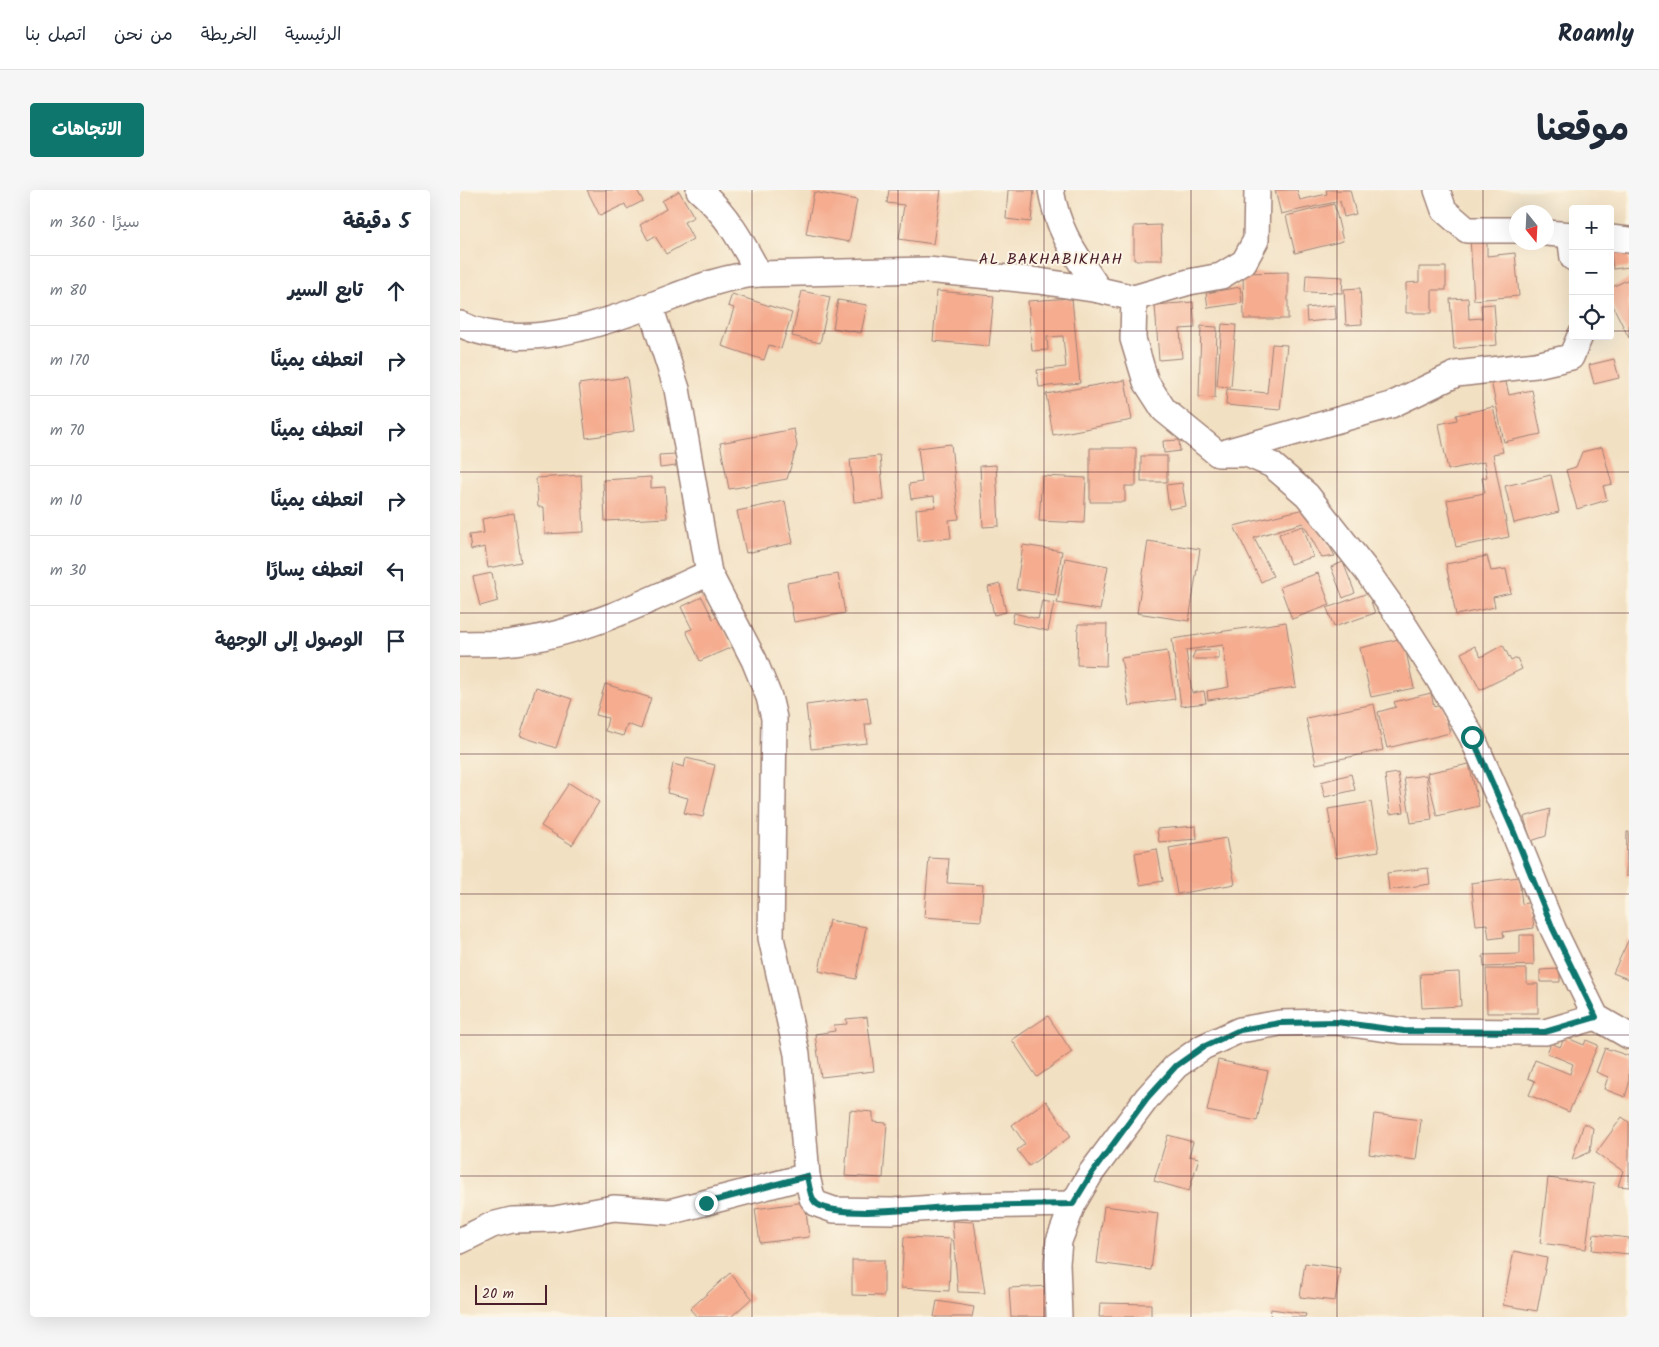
<!DOCTYPE html>
<html lang="ar">
<meta charset="utf-8">
<style>
:root{--surface:#fff;--page:#f6f6f7;--text:#1f2937;--muted:#747a83;--line:#e0e1e3;--accent:#0f766e}
body{margin:0;font-family:Kalam,"Playpen Sans Arabic",sans-serif;background:var(--page);color:var(--text);direction:rtl}
.controls{position:absolute;right:15px;top:15px;display:grid;overflow:hidden;border-radius:5px;box-shadow:0 5px 20px #0002}
.controls button{width:45px;height:45px;display:grid;place-items:center;padding:0;border:0;border-bottom:1px solid var(--line);background:var(--surface);color:var(--text);font:25px sans-serif}
.compass{position:absolute;left:1049px;top:15px;width:45px;height:45px;border-radius:50%;background:var(--surface);box-shadow:0 5px 20px #0002;rotate:162deg}
.scale{position:absolute;left:15px;bottom:12px;width:72px;box-sizing:border-box;padding-left:5px;border:2px solid #4a1f2b;border-top:0;font-size:14px;line-height:18px;white-space:nowrap;color:#4a1f2b;-webkit-text-stroke:4px #fcf5e5;paint-order:stroke}
.stop{position:absolute;width:15px;height:15px;margin:-11px;border:4px solid #0f766e;border-radius:50%;background:#fff}
.stop.end{background:#0f766e;border-color:#fff;box-shadow:0 1px 5px #0008}
.list{margin:0;padding:0;list-style:none}
h2{display:flex;justify-content:space-between;align-items:center;height:65px;margin:0;padding:0 20px;font-size:21px}
h2 small{font-size:16px;font-weight:400;color:var(--muted)}
.list li{display:grid;grid-template-columns:32px 1fr auto;gap:15px;align-items:center;box-sizing:border-box;height:70px;padding:0 20px;border-top:1px solid var(--line)}
.list b{display:block;font-size:19px;white-space:nowrap}
.list em{font-size:16px;font-style:normal;color:var(--muted)}
.icon{flex:none;width:28px;height:28px;fill:none;stroke:currentColor;stroke-width:2;stroke-linecap:round;stroke-linejoin:round}
.map{position:relative;flex:none;width:1169px;height:1127px;overflow:hidden;direction:ltr;border-radius:5px}
header{display:flex;align-items:center;gap:30px;box-sizing:border-box;height:70px;padding:0 25px;background:var(--surface);border-bottom:1px solid var(--line)}
header strong{font-size:24px}
nav{display:flex;gap:28px;margin-inline-start:auto;font-size:18px}
.intro{display:flex;align-items:center;justify-content:space-between;box-sizing:border-box;height:120px;padding:0 30px}
h1{margin:0;font-size:35px}
.button{padding:12px 22px;border-radius:5px;background:var(--accent);color:#fff;font-size:18px;font-weight:700}
main{display:flex;gap:30px;padding:0 30px}
aside{flex:1;background:var(--surface);border-radius:5px;box-shadow:0 5px 20px #0002}
.map>svg:first-child{display:block}
.building{fill:#f5ac8f}
.lines{fill:none;stroke-linecap:round;stroke-linejoin:round}
.minor-casing{stroke:#9e8076;stroke-width:28}
.minor{stroke:#fff;stroke-width:25}
.route{stroke:#0f766e;stroke-width:6}
.grid{fill:none;stroke:#4a1f2b;stroke-width:1;stroke-opacity:0.55}
.labels{text-anchor:middle;dominant-baseline:central;stroke-width:4;stroke-linejoin:round;paint-order:stroke}
.quarter-label{font-size:16px;letter-spacing:1px;fill:#4a1f2b;stroke:#fcf5e5}
</style>
<header>
<strong>Roamly</strong>
<nav><a>الرئيسية</a><a>الخريطة</a><a>من نحن</a><a>اتصل بنا</a></nav>
</header>
<div class="intro"><h1>موقعنا</h1><a class="button">الاتجاهات</a></div>
<main>
<div class="map">
<svg width="1169" height="1127" viewBox="0 0 1169 1127">
<rect width="100%" height="100%" fill="#fcf5e5"/>
<filter id="ink" filterUnits="userSpaceOnUse"><feTurbulence type="fractalNoise" baseFrequency=".02" numOctaves="2"/><feDisplacementMap in="SourceGraphic" scale="10" xChannelSelector="R" yChannelSelector="G"/><feConvolveMatrix kernelMatrix="1 2 1 2 8 2 1 2 1" color-interpolation-filters="sRGB"/></filter>
<filter id="wash" filterUnits="userSpaceOnUse"><feTurbulence type="fractalNoise" baseFrequency=".0096" numOctaves="4" result="noise"/><feDisplacementMap in="SourceGraphic" scale="20" xChannelSelector="R" yChannelSelector="G"/><feGaussianBlur stdDeviation="1.12" result="paint"/><feColorMatrix in="noise" values="0 0 0 0 0 0 0 0 0 0 0 0 0 0 0 0 0 1.4 0 .05"/><feComposite in="paint" operator="in"/></filter>
<g filter="url(#wash)">
<rect width="100%" height="100%" fill="#f2e0c2"/>
<g id="blocks">
<g class="building">
<polygon points="127,0 177,0 183,11 167,19 165,14 140,26"/>
<polygon points="429,0 481,0 473,54 439,49 444,15 427,13"/>
<polygon points="548,0 574,0 571,32 546,29"/>
<polygon points="815,0 837,0 840,10 867,4 866,0 890,0 896,24 884,27 880,11 821,24"/>
<polygon points="219,1 234,27 224,32 233,49 206,64 195,46 188,50 180,35 206,19 202,11"/>
<polygon points="354,2 397,10 389,52 346,44"/>
<polygon points="874,14 883,51 835,63 826,26"/>
<polygon points="701,35 702,70 674,70 674,36"/>
<polygon points="1027,47 1027,66 1055,63 1059,106 1014,110 1010,48"/>
<polygon points="1169,59 1169,77 1153,79 1151,61"/>
<polygon points="959,77 986,77 986,100 972,100 972,123 946,123 946,93 959,92"/>
<polygon points="828,82 828,129 784,129 783,83"/>
<polygon points="846,85 883,87 882,103 845,102"/>
<polygon points="1169,89 1169,148 1150,110 1150,98"/>
<polygon points="780,97 782,113 748,118 746,103"/>
<polygon points="900,98 902,134 886,135 884,99"/>
<polygon points="342,101 370,107 360,153 332,146"/>
<polygon points="477,101 534,106 529,156 473,151"/>
<polygon points="272,104 332,123 321,159 309,155 304,170 262,156 274,118 268,116"/>
<polygon points="612,108 620,193 579,197 577,180 606,177 603,146 587,147 588,160 572,161 568,111"/>
<polygon points="1008,108 1009,129 1022,128 1021,115 1034,114 1037,155 994,159 990,109"/>
<polygon points="378,110 407,115 401,143 373,138"/>
<polygon points="733,112 735,138 720,139 722,168 699,170 695,115"/>
<polygon points="875,115 876,129 847,132 846,118"/>
<polygon points="762,134 776,135 771,197 757,196"/>
<polygon points="741,136 757,137 755,208 739,207"/>
<polygon points="812,154 827,155 820,220 766,215 767,199 807,203"/>
<polygon points="1154,169 1159,188 1134,194 1129,175"/>
<polygon points="167,187 174,241 126,248 119,194"/>
<polygon points="1045,188 1049,205 1072,200 1081,244 1044,252 1031,191"/>
<polygon points="665,190 672,230 593,245 586,204"/>
<polygon points="1033,217 1043,262 1033,264 1049,347 996,357 987,310 1025,303 1022,288 1027,287 1024,272 988,280 979,234 997,230 996,225"/>
<polygon points="334,239 337,256 327,289 269,299 260,253"/>
<polygon points="719,250 720,261 704,263 703,251"/>
<polygon points="491,254 499,329 489,330 491,348 458,351 456,319 475,317 474,306 451,309 449,294 462,292 458,258"/>
<polygon points="1142,257 1152,294 1143,296 1147,310 1117,319 1106,280 1116,277 1122,262"/>
<polygon points="630,258 676,258 676,296 665,296 665,312 630,312"/>
<polygon points="216,264 216,276 200,278 199,265"/>
<polygon points="420,266 424,310 394,312 390,269"/>
<rect x="681" y="266" width="26" height="26"/>
<polygon points="536,275 539,336 523,337 520,276"/>
<polygon points="121,285 124,342 85,344 84,317 78,317 76,288"/>
<polygon points="1091,285 1099,322 1054,333 1045,296"/>
<polygon points="582,286 626,288 624,333 579,331"/>
<polygon points="191,287 191,298 205,297 207,328 145,331 143,290"/>
<polygon points="722,293 726,316 709,319 706,295"/>
<polygon points="325,311 333,353 286,363 277,321"/>
<polygon points="848,318 875,366 862,368 843,333 802,345 794,348 813,386 801,392 774,336"/>
<polygon points="54,323 61,372 28,378 25,357 11,360 9,345 24,343 22,329"/>
<polygon points="843,336 853,367 830,374 819,344"/>
<polygon points="688,351 740,359 729,431 677,423"/>
<polygon points="563,355 602,361 595,405 556,399"/>
<polygon points="1027,366 1031,381 1046,379 1051,403 1033,407 1035,417 996,425 986,374"/>
<polygon points="605,368 648,376 640,420 597,413"/>
<polygon points="883,372 895,403 883,408 871,377"/>
<polygon points="32,383 38,411 20,416 13,387"/>
<polygon points="858,383 870,415 832,429 820,397"/>
<polygon points="378,384 385,423 334,432 327,393"/>
<polygon points="540,394 546,422 534,425 528,397"/>
<polygon points="908,403 915,423 874,437 867,418"/>
<polygon points="242,407 253,429 258,426 272,457 240,471 226,441 232,439 221,417"/>
<polygon points="582,411 594,413 588,441 552,433 554,423 578,429"/>
<polygon points="826,432 836,497 748,510 747,501 769,497 763,455 726,460 732,503 744,501 746,513 721,516 712,449"/>
<polygon points="618,434 647,434 646,476 617,475"/>
<polygon points="943,448 954,498 911,507 900,458"/>
<polygon points="1043,455 1051,471 1057,468 1062,479 1020,500 1001,463 1015,456 1021,467"/>
<polygon points="759,460 759,469 732,469 735,461"/>
<polygon points="707,461 715,509 669,516 661,468"/>
<polygon points="145,494 191,508 181,539 167,534 163,546 145,541 148,528 136,525"/>
<polygon points="76,497 112,509 96,558 60,546"/>
<polygon points="971,503 974,517 982,515 990,543 927,558 918,522 936,517 934,512"/>
<polygon points="407,507 411,534 405,534 407,553 351,559 346,515"/>
<polygon points="914,514 923,560 856,574 846,528"/>
<polygon points="226,568 255,575 243,627 224,623 228,608 207,603 213,574 224,577"/>
<polygon points="1009,574 1019,616 977,626 967,583"/>
<polygon points="938,583 944,622 930,624 925,585"/>
<polygon points="891,584 895,600 865,607 861,592"/>
<polygon points="966,585 972,630 951,633 944,588"/>
<polygon points="109,593 139,612 112,655 81,636"/>
<polygon points="911,612 919,661 876,668 868,619"/>
<polygon points="1090,619 1086,646 1071,651 1064,627"/>
<polygon points="736,636 737,649 699,652 697,639"/>
<polygon points="1167,642 1169,642 1169,686 1166,686"/>
<polygon points="766,648 775,694 717,704 709,658"/>
<polygon points="697,659 703,691 680,695 675,663"/>
<polygon points="469,668 489,669 487,693 523,695 521,731 464,727"/>
<polygon points="968,678 970,694 929,700 927,683"/>
<polygon points="1059,687 1062,714 1071,712 1074,738 1043,742 1044,747 1029,749 1027,734 1016,735 1011,693"/>
<polygon points="369,730 406,737 396,789 359,781"/>
<polygon points="1060,745 1073,745 1074,775 1024,777 1023,765 1060,764"/>
<polygon points="1169,749 1169,787 1168,789 1153,783"/>
<polygon points="1026,779 1067,779 1067,794 1078,794 1078,823 1027,823"/>
<polygon points="1100,779 1100,792 1080,792 1080,780"/>
<polygon points="999,782 1001,816 962,818 960,784"/>
<polygon points="588,826 612,862 577,887 552,850"/>
<polygon points="407,827 414,881 361,887 355,844 375,841 374,835 387,834 386,829"/>
<polygon points="1105,847 1124,855 1126,850 1138,855 1109,922 1069,905 1075,891 1068,888 1075,870 1110,884 1113,874 1087,863 1091,853 1100,857"/>
<polygon points="1145,858 1169,866 1169,894 1165,907 1144,899 1148,887 1136,882"/>
<polygon points="758,870 808,881 797,931 747,921"/>
<polygon points="586,911 611,946 569,976 557,960 565,954 552,935"/>
<polygon points="390,920 413,922 413,932 427,933 423,988 385,986"/>
<polygon points="914,924 961,930 956,970 909,964"/>
<polygon points="1162,927 1169,932 1169,997 1158,996 1163,981 1136,963"/>
<polygon points="1124,933 1133,938 1130,962 1112,970"/>
<polygon points="708,945 733,952 729,966 739,968 729,1001 694,991"/>
<polygon points="1088,988 1134,994 1126,1059 1080,1053"/>
<polygon points="345,1012 349,1047 300,1053 295,1019"/>
<polygon points="644,1016 698,1023 691,1080 637,1073"/>
<polygon points="492,1031 514,1032 525,1103 498,1102"/>
<polygon points="1134,1044 1169,1048 1169,1064 1132,1060"/>
<polygon points="444,1047 491,1049 489,1101 441,1098"/>
<polygon points="1054,1061 1087,1068 1077,1121 1043,1115"/>
<polygon points="392,1070 424,1070 424,1106 392,1105"/>
<polygon points="845,1073 880,1078 875,1111 840,1107"/>
<polygon points="270,1083 292,1108 271,1127 237,1127 230,1119"/>
<polygon points="590,1096 591,1127 551,1127 549,1098"/>
<polygon points="477,1111 514,1117 512,1127 474,1127"/>
<polygon points="640,1113 691,1114 691,1127 639,1127"/>
<polygon points="811,1119 846,1124 845,1127 810,1127"/>
</g>
</g>
</g>
<g filter="url(#ink)">
<use href="#blocks" fill-opacity="0" stroke="#9e8076" stroke-width="1"/>
<g class="lines">
<g class="minor-casing">
<g id="minor">
<path d="M239,0C267,24 282,52 299,84"/>
<path d="M591,0C598,43 616,65 639,100"/>
<polyline points="977,0 984,20 1007,40 1056,40"/>
<polyline points="1086,43 1113,45"/>
<polyline points="1110,45 1113,68"/>
<polyline points="1150,48 1169,50"/>
<polyline points="674,108 673,149 686,192 704,220 758,264 787,264 812,275 847,305 906,380 939,427 978,488 1012,547 1053,640 1093,739 1136,827 1169,846"/>
<polyline points="190,116 217,199 249,383 294,470 309,507 314,528 311,748 337,864 347,986 352,1008 357,1014 374,1020 432,1021 501,1016 613,1014"/>
<path d="M0,134C58,162 133,137 189,116C225,103 260,86 299,84L467,80L579,91L639,100L674,108L729,92L761,86L784,72L796,50L797,0"/>
<polyline points="769,261 931,215 996,184 1076,175 1111,167 1120,146"/>
<path d="M0,454C18,453 36,455 54,452C124,443 186,412 249,383"/>
<polyline points="0,1051 32,1035 52,1030 95,1029 154,1018 209,1022 347,986"/>
<polyline points="599,1127 597,1073 599,1051 613,1014 631,983 687,908 716,876 743,857 780,840 820,833 877,832 944,841 1085,842 1136,827"/>
</g>
</g>
<use href="#minor" class="minor"/>
</g>
</g>
<g class="lines" filter="url(#ink)">
<path class="route" d="M246,1013L347,986C349,994 350,1009 357,1014C380,1030 472,1017 502,1016C539,1015 576,1015 613,1014L632,983L687,908L716,876L743,857L780,840L820,833L877,832L944,841L1085,842L1136,827L1093,739L1053,640L1012,547"/>
</g>
<path class="grid" d="M146,0V1127M292,0V1127M438,0V1127M584,0V1127M731,0V1127M877,0V1127M1023,0V1127M0,141H1113M1150,141H1169M0,282H1169M0,423H1169M0,564H1169M0,704H1169M0,845H1169M0,986H1169"/>
<g class="labels">
<g class="quarter-label">
<text x="591" y="69">AL BAKHABIKHAH</text>
</g>
</g>
</svg>
<div class="controls">
<button>+</button>
<button>−</button>
<button><svg class="icon" aria-label="locate" viewBox="0 0 24 24"><circle cx="12" cy="12" r="6"/><path d="M12 2v4M12 18v4M2 12h4M18 12h4"/></svg></button>
</div>
<svg class="compass" viewBox="-18 -18 36 36"><path d="M0-13l5 13h-10z" fill="#e53935"/><path d="M0 13l5-13h-10z" fill="#747a83"/></svg>
<div class="scale">20 m</div>
<div class="stop" style="left:1012px;top:547px"></div>
<div class="stop end" style="left:246px;top:1013px"></div>
</div>
<aside>
<h2>5 دقيقة<small>سيرًا · 360 m</small></h2>
<ul class="list">
<li><svg class="icon" aria-label="ahead" viewBox="0 0 24 24"><path d="M12 20V5M6 11l6-6 6 6"/></svg><div><b>تابع السير</b></div><em>80 m</em></li>
<li><svg class="icon" aria-label="right" viewBox="0 0 24 24"><path d="M7 20v-9h11M14 6l5 5-5 5"/></svg><div><b>انعطف يمينًا</b></div><em>170 m</em></li>
<li><svg class="icon" aria-label="right" viewBox="0 0 24 24"><path d="M7 20v-9h11M14 6l5 5-5 5"/></svg><div><b>انعطف يمينًا</b></div><em>70 m</em></li>
<li><svg class="icon" aria-label="right" viewBox="0 0 24 24"><path d="M7 20v-9h11M14 6l5 5-5 5"/></svg><div><b>انعطف يمينًا</b></div><em>10 m</em></li>
<li><svg class="icon" aria-label="left" viewBox="0 0 24 24"><path d="M17 20v-9H6M10 6l-5 5 5 5"/></svg><div><b>انعطف يسارًا</b></div><em>30 m</em></li>
<li><svg class="icon" aria-label="arrive" viewBox="0 0 24 24"><path d="M6 21V4h12l-3 4 3 4H6"/></svg><div><b>الوصول إلى الوجهة</b></div></li>
</ul>
</aside>
</main>
